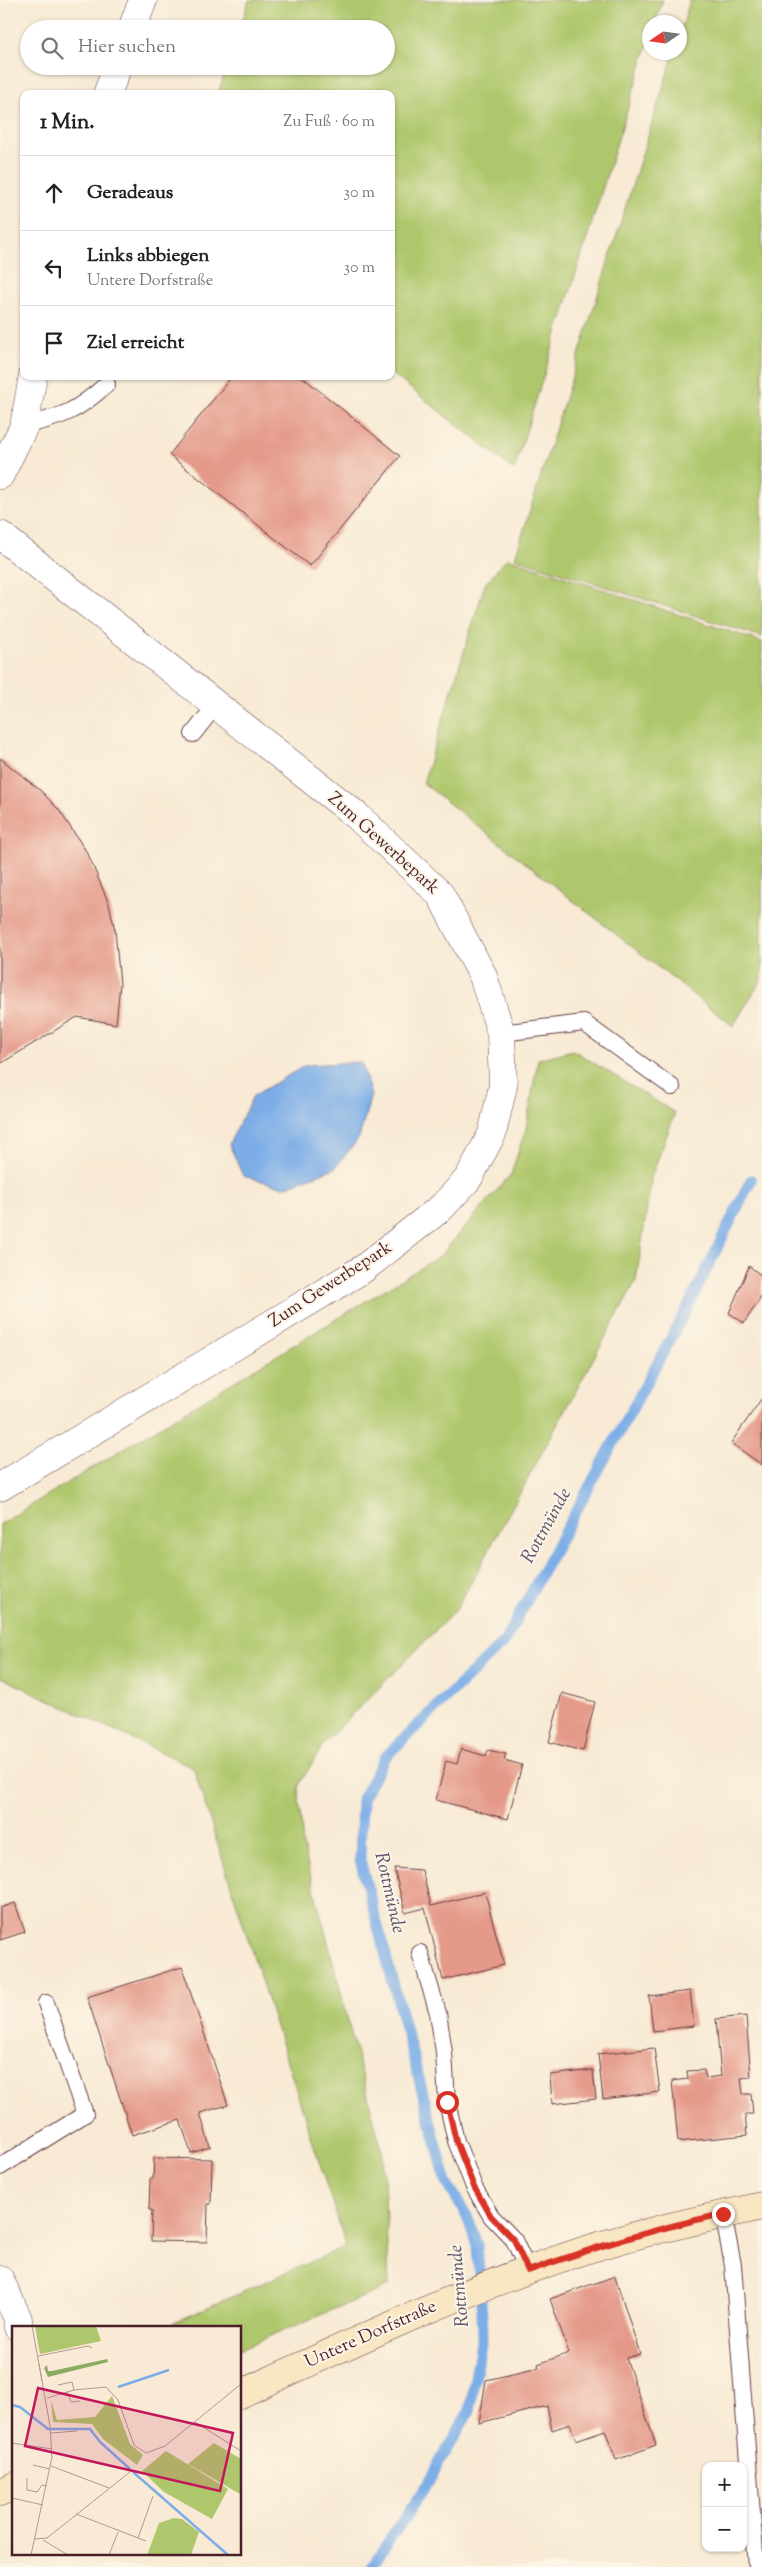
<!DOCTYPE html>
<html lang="de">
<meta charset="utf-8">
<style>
:root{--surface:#fff;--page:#f6f6f6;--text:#222;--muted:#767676;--line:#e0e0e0}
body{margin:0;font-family:"Sorts Mill Goudy",serif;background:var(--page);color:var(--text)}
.controls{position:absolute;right:15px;bottom:15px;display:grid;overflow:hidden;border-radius:10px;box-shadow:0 1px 4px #0004}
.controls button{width:45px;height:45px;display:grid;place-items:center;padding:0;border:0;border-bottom:1px solid var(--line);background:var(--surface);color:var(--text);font:25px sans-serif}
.compass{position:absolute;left:642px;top:15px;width:45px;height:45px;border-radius:50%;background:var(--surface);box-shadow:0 1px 4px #0004;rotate:257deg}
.stop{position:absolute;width:15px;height:15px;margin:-11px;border:4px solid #d93025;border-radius:50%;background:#fff}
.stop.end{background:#d93025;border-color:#fff;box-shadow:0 1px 5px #0008}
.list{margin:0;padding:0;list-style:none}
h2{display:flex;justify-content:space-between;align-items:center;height:65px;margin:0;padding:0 20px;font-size:21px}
h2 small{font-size:16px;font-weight:400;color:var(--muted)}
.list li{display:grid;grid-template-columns:32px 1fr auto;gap:15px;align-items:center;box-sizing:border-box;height:75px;padding:0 20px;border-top:1px solid var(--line)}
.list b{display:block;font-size:19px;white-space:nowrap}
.list p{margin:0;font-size:16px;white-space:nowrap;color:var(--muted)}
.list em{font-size:16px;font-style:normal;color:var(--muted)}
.icon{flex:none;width:28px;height:28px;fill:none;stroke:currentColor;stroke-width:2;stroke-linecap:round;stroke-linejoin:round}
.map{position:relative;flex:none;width:762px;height:2567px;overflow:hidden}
.search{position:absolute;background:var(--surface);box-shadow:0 1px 4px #0004;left:20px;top:20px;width:375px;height:55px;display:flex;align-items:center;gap:12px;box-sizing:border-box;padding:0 18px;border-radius:28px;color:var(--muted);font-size:19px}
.panel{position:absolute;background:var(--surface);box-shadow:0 1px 4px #0004;left:20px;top:90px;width:375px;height:290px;border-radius:10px}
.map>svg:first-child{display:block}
.green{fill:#afc76c;stroke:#7c734c}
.water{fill:#7cade7;stroke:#636689}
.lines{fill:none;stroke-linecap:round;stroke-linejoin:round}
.stream{stroke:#7cade7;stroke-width:11}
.building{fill:#e49989}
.lane-casing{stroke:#643d44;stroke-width:18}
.street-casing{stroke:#643d44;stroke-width:29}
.secondary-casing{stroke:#643d44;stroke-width:29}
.lane{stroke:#fff;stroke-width:16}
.street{stroke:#fff;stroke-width:28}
.secondary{stroke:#f9e7c3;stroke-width:28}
.route{stroke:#d93025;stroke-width:6}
.labels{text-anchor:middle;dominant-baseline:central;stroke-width:4;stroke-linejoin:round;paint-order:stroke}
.street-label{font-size:18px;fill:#4a1f2b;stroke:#fcf5e5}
.water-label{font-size:19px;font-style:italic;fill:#5c516d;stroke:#fcf5e5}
.inset-river{fill:none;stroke:#7cade7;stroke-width:2.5}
.inset-road{fill:none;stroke:#b29990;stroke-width:1}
.view{fill:#c2185b;fill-opacity:0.15;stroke:#c2185b;stroke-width:2.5}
.inset-edge{fill:none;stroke:#4a1f2b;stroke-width:2.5}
</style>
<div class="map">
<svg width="762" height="2567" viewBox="0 0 762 2567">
<rect width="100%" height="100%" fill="#fcf5e5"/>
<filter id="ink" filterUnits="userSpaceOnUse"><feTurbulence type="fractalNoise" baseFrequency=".02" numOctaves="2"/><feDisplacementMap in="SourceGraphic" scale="10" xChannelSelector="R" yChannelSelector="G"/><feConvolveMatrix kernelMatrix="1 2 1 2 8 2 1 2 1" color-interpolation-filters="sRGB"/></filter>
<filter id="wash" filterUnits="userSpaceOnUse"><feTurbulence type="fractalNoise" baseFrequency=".0096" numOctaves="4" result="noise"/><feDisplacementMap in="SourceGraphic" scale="20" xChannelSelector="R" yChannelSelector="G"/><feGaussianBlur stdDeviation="1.12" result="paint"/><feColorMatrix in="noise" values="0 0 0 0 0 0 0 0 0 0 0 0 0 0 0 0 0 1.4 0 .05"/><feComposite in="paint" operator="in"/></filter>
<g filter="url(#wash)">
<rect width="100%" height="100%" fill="#f8ead4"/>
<g class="green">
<polygon points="249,0 663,0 655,22 650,22 649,41 514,470 391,373 391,94 218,94 227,66 386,66 386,29 240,29"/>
<polygon points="690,0 762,0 762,637 515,558 674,53 680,52 680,34"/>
<polygon points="507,558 762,642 762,979 733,1026 423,783 485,584"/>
<polygon points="573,1050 675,1113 652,1175 636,1281 456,1610 324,1743 298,1787 303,1846 383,2155 389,2286 240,2349 240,2327 164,2327 346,2246 193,1767 0,1677 0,1524 440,1256 511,1174 526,1128 538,1059"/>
</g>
<polygon class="water" points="361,1062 371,1095 359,1138 335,1168 284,1187 243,1176 229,1144 253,1096 306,1065"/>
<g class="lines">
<polyline class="stream" points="371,2567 421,2494 470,2410 483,2330 477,2245 467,2216 447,2183 360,1860 362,1799 385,1757 504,1642 687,1309 751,1180"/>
</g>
<g id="blocks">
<g class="building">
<polygon points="232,376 301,376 400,456 310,566 169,455"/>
<polygon points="0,758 41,791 59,810 88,854 109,904 115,930 120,984 116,1024 77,1017 0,1064"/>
<polygon points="749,1266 762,1276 762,1296 744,1323 729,1313"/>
<polygon points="762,1398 762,1465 731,1443"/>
<polygon points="562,1693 595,1702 583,1751 549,1742"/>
<polygon points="461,1749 486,1756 488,1750 506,1754 504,1760 522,1765 508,1819 436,1800 446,1761 457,1764"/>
<polygon points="394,1868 422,1870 431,1906 485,1892 504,1965 443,1980 425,1908 405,1913"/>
<polygon points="15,1903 25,1932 0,1940 0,1908"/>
<polygon points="182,1967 228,2105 200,2113 210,2147 191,2153 180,2120 132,2135 87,1997"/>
<polygon points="690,1991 694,2026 653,2031 649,1996"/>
<polygon points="746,2016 751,2077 741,2078 743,2094 751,2094 753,2114 745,2114 747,2135 678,2142 672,2081 688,2079 687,2071 704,2070 706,2078 721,2076 716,2019"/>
<polygon points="654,2048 660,2092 603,2099 598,2054"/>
<polygon points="593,2070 596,2099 552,2104 550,2075"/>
<polygon points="154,2158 212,2159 211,2204 208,2204 207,2242 151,2241 152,2210 149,2210 150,2179 153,2179"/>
<polygon points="615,2276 640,2354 626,2358 656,2445 616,2460 605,2430 576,2440 570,2424 552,2430 547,2406 479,2423 486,2380 539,2368 538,2364 569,2353 550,2299"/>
</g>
</g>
</g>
<g filter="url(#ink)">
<use href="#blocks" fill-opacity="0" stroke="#643d44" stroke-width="1"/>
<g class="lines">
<g class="lane-casing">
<g id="lane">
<path d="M24,426C64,416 76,412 107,384"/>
<polyline points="193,734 216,705"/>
<polyline points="501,1033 584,1023 672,1087"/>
<polyline points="420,1953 438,2013 444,2052 447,2102 456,2141 474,2187 491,2216 514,2240 528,2271"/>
<polyline points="0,2167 85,2114 46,2003"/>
<polyline points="723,2214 733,2265 756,2567"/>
</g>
</g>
<g class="street-casing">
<g id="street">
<polyline points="132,29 143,0"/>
<polyline points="107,94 118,66"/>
<polyline points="0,475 24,426 33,376"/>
<polyline points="0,535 356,815 440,894 483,976 501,1033 503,1086 492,1134 468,1179 442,1207 363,1269 0,1487"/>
<polyline points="0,2280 18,2319 18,2327"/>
</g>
</g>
<g class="secondary-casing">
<g id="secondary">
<path d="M240,2394C355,2342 469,2287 589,2249C646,2231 704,2219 762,2206"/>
<polyline points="0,2492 14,2486"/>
</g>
</g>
<use href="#lane" class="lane"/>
<use href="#street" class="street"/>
<use href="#secondary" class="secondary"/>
</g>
</g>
<g class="lines" filter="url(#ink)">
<path class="route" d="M447,2102L456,2141L474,2187L491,2216L514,2240L528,2271C592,2248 657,2228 723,2214"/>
</g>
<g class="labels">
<g class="street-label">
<text transform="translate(383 844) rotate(42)">Zum Gewerbepark</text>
<text transform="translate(331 1285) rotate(-33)">Zum Gewerbepark</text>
<text transform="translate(371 2335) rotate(-24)">Untere Dorfstraße</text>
</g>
<g class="water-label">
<text transform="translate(547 1526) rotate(-61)">Rottmünde</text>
<text transform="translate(389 1893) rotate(77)">Rottmünde</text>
<text transform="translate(460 2286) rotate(-95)">Rottmünde</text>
</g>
</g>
<g transform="translate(12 2326)">
<rect width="229" height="229" fill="#f8ead4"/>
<path d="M23,0H84L89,15L28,28ZM100,70L118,118L131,129L125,139L91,113L80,98L41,96L39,74L45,94L83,91ZM202,117L229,133L228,168L176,138ZM154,125L216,163L200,193L152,166L130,145ZM162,192L170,193L187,206L179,229H135L147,197Z" fill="#afc76c"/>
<path d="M95,33L96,36L36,51L32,42L35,39L36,45H40Z" fill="#8bac60"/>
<path class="inset-river" d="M106,61L157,44M0,79L8,81L36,103H78L88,116L118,143M121,146L216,229"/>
<path class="inset-road" d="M20,0L30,55M26,30L76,20L80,22M46,59L60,56L62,64M55,65L59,76L68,75M35,72L62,64L94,61L106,74L122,119L134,127L153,120L229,58M183,96L229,125M39,107L65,105M0,117L40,123M21,139L38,143M39,140L97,162M15,152V164L25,166L30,159L35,160M0,172L31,179M64,188L134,215M126,212L141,170M23,213L35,212L118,146M31,214L56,229M19,229L40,131L38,100L27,38M97,229L106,206"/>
<path class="view" d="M26,62L221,107L208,165L13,120Z"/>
<rect width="229" height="229" class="inset-edge"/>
</g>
</svg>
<div class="controls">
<button>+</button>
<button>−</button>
</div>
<svg class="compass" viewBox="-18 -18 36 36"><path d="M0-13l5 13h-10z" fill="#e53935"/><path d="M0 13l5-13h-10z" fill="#767676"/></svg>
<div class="stop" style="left:447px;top:2102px"></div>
<div class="stop end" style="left:723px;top:2214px"></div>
<div class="search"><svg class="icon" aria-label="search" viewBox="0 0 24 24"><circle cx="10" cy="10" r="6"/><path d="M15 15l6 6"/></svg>Hier suchen</div>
<section class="panel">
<h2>1 Min.<small>Zu Fuß · 60 m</small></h2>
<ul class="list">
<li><svg class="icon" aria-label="ahead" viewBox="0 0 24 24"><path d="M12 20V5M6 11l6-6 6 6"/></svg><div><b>Geradeaus</b></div><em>30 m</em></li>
<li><svg class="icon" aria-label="left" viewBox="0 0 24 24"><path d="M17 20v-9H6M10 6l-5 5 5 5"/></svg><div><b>Links abbiegen</b><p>Untere Dorfstraße</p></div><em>30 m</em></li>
<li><svg class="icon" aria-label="arrive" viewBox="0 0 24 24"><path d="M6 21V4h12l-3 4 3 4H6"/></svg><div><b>Ziel erreicht</b></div></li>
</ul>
</section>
</div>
